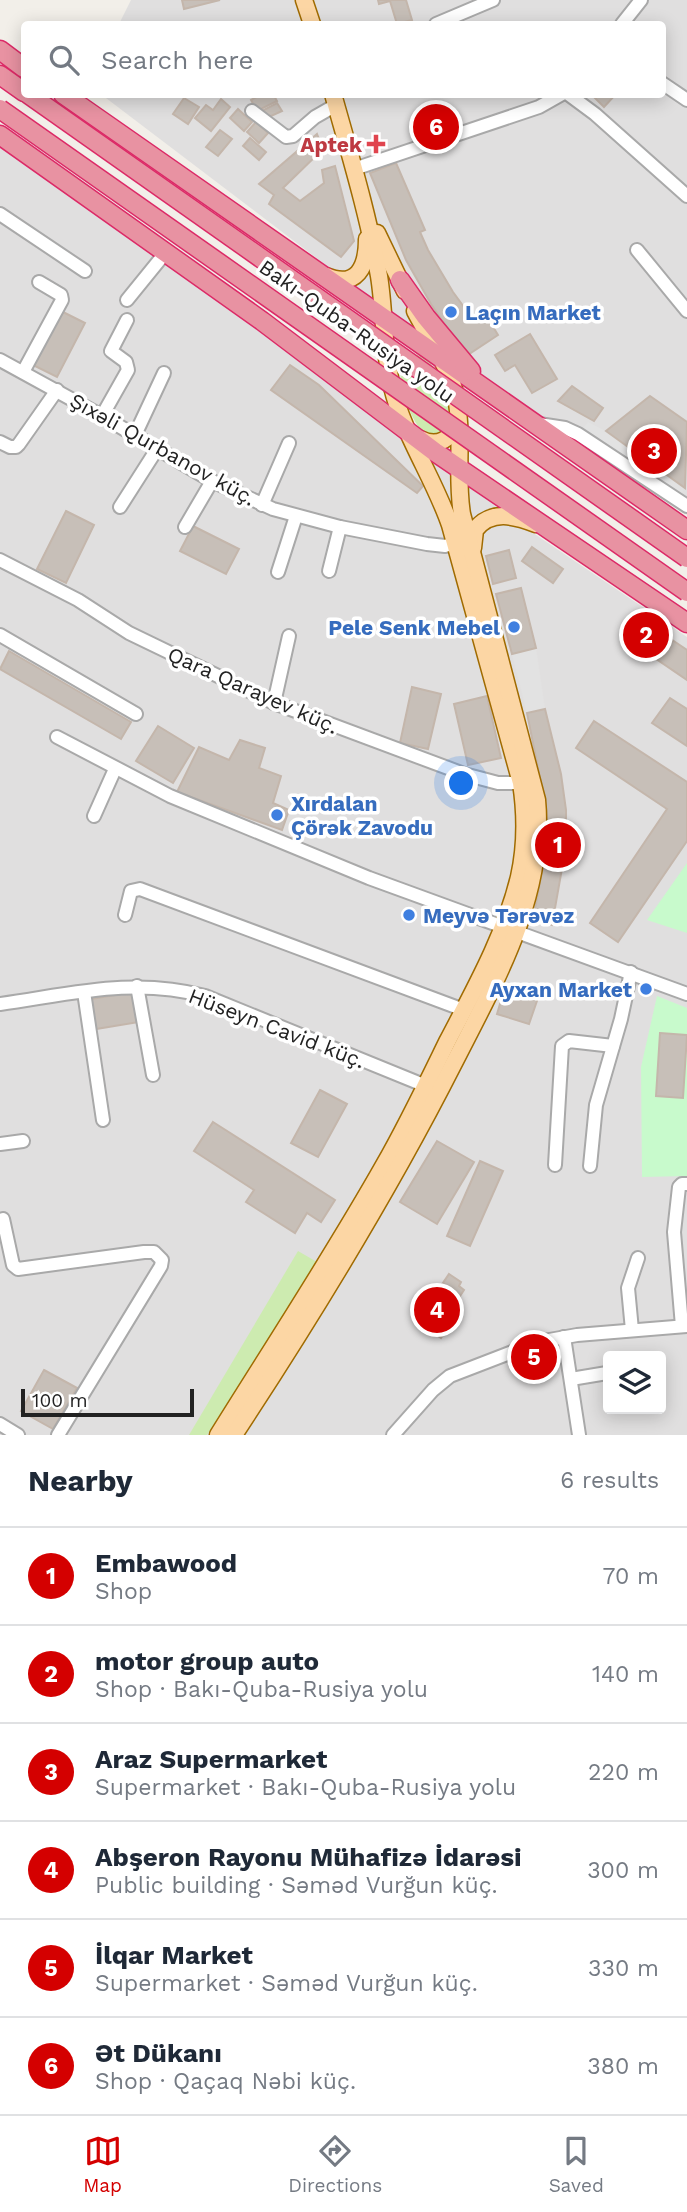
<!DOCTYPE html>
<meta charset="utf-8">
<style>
:root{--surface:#fff;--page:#f6f6f7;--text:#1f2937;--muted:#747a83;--line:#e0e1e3;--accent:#d40000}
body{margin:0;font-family:"Work Sans",sans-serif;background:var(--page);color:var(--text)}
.controls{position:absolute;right:21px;bottom:21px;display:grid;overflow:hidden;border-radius:7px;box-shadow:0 4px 18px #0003}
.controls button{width:63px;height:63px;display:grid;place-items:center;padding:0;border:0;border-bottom:2px solid var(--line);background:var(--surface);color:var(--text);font:35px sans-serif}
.scale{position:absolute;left:21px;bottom:18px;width:173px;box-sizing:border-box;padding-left:7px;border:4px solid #222;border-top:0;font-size:19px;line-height:24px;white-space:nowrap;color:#222;-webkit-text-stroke:5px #fff;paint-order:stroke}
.you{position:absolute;left:462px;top:784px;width:24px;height:24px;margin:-18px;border:5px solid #fff;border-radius:50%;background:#1a73e8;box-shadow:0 0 0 10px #1a73e833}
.badge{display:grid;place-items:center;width:46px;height:46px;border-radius:50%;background:var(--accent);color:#fff;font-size:23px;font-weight:700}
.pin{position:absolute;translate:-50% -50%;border:4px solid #fff;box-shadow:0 2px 7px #0006}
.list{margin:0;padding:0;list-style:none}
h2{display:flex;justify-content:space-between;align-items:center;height:91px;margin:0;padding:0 28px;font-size:30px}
h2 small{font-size:23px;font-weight:400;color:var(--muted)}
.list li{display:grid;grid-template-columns:46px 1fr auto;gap:21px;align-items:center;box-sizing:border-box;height:98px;padding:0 28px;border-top:2px solid var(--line)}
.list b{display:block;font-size:26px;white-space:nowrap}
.list p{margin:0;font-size:23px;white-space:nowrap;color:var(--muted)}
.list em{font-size:23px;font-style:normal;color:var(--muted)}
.icon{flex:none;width:38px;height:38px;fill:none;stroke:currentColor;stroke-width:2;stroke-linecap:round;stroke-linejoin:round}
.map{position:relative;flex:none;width:687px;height:1435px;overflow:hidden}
.search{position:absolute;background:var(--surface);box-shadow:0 4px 18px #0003;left:21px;right:21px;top:21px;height:77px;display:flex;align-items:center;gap:18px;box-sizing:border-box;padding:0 24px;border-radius:7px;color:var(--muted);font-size:26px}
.sheet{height:679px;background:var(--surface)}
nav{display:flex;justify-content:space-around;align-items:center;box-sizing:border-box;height:98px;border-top:2px solid var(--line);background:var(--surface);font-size:19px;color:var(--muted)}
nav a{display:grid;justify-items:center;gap:4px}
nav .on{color:var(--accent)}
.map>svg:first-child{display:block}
.residential{fill:#e0dfdf;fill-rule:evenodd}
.grass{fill:#cdebb0}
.park{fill:#c8facc}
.parking{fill:#e2e2e2}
.building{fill:#c7bfb8;stroke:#c4b6ab;stroke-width:2}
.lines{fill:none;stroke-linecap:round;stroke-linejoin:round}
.minor-casing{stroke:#a9a9a9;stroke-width:16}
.major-casing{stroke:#a06b00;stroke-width:19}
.highway-casing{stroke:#dc2a67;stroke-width:21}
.minor{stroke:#fff;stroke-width:12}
.major{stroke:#fcd6a4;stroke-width:16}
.highway{stroke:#e892a2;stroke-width:18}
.highway-bridge-casing{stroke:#dc2a67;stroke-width:21;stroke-linecap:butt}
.highway-bridge{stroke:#e892a2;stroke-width:18}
.health-dot{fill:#e0444e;stroke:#fff;stroke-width:2.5}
.shop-dot{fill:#3f7fe0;stroke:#fff;stroke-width:2.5}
.labels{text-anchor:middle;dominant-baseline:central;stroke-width:7;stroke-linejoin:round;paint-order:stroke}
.health-label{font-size:21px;font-weight:bold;fill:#be3a42;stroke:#fff;text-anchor:end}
.shop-label{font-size:21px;font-weight:bold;fill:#366cbe;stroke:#fff;text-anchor:start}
.street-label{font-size:21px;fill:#222;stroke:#fff}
</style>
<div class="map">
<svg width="687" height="1435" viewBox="0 0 687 1435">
<rect width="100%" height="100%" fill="#f2efe9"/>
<g class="residential">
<polygon points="131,0 687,0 687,515 452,361 102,95 662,94 662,24 119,24"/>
<path d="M0,147L322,372L387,426L517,522L687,637V1435H0ZM608,1356H661V1409H608Z"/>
</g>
<g class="grass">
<path d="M411,354C439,353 461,414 442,432C421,453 402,394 401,382C400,376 401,371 401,365Z"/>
<polygon points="298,1251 317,1262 207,1435 189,1435"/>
</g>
<g class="park">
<polygon points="687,863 687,933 647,920"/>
<polygon points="657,996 687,1008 687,1176 642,1177 641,1067"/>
</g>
<g class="parking">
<polygon points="588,422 606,431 685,488 677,500 578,434"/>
<polygon points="536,648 545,709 527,713 512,654"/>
</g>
<g class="building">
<polygon points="182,0 220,0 184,9"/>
<polygon points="378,0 406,0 412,20 397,24 390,1 379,4"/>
<polygon points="262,94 273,94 277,101 257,111 251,100"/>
<polygon points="591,94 616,94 604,107"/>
<polygon points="184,98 199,107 188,124 173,114"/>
<polygon points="221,99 230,107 211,131 195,118 206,105 213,110"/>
<polygon points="277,103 282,111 269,117 260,112"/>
<polygon points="238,109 252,122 244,131 230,118"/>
<polygon points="256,122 268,133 259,143 247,132"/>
<polygon points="220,130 232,139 218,156 206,147"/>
<polygon points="317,134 323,149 283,188 300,201 324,183 322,170 335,166 354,241 341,257 269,204 274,195 259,184"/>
<polygon points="250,138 266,152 259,160 243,146"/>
<polygon points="396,163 425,230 420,232 428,250 453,292 472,318 484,312 498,335 466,356 431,304 406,260 370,173"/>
<polygon points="61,311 85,323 57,377 33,365"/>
<polygon points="530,334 557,379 532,393 515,365 505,371 495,355"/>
<polygon points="290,365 319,385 423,486 417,493 271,390"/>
<polygon points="572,386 603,408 594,421 558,401"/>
<polygon points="650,396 687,422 685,488 606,431"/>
<polygon points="66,511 94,525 66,583 37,569"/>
<polygon points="193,526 239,549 226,574 180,551"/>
<polygon points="532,547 563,569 553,583 522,561"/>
<polygon points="509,550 516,578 493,584 486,556"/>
<polygon points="521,588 536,648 512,654 496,594"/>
<polygon points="635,615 687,650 687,680 621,635"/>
<polygon points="9,651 131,722 121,739 0,669"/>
<polygon points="412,687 441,694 428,749 400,743"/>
<polygon points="487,696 501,758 468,765 454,704"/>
<polygon points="670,698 687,709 687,746 652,723"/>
<polygon points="545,709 561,774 566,810 566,846 552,925 533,920 547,844 547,813 527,713"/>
<polygon points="594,721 687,782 687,841 618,942 590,923 667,809 576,748"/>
<polygon points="158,726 194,748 173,783 136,761"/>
<polygon points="240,740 265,748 259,768 281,776 273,803 289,810 282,830 177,792 199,747 229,760"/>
<polygon points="505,987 538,998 529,1024 497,1014"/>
<polygon points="134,992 139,1022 96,1029 91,999"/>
<polygon points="660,1033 687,1035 683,1098 656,1096"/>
<polygon points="320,1090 347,1104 318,1157 291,1143"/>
<polygon points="213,1122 335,1200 321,1222 307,1213 295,1233 246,1202 254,1190 194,1151"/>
<polygon points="437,1141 474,1162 437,1224 400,1202"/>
<polygon points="480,1161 503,1171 470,1246 447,1236"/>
<polygon points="449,1274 461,1282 459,1286 464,1290 443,1322 449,1326 441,1338 427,1328 434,1318 424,1311"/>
<polygon points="44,1370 77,1388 53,1429 21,1411"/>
</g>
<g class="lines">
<g class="minor-casing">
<g id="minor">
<polyline points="436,24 493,0"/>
<polyline points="622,24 641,0"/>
<polyline points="662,83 687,100"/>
<polyline points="568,94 595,114 687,196"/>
<polyline points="252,111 286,137 293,136 315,117 336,105"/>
<polyline points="354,169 539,107 562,94"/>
<polyline points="0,214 85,271"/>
<polyline points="637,250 687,311"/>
<polyline points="127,300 166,252"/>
<polyline points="0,360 102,416 212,481 273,509 340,527 427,544 445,546 455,543"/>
<polyline points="23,372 62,300 61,295 39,282"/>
<polyline points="102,416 128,370 126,362 111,351 127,320"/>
<polyline points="539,424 565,428 578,434 687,506"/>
<polyline points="135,435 164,373"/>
<polyline points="0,442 10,447 16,447 19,444 57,390"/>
<polyline points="262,505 289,443"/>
<polyline points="120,507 157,449"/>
<polyline points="185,527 212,481"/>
<polyline points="0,560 78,600 129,633 274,703 464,774 498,783 521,783"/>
<polyline points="329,571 340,527"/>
<polyline points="278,572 296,516"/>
<polyline points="0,635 136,714"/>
<polyline points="274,703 289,636"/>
<polyline points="57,737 170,796 369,878 687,994"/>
<polyline points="94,816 115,769"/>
<polyline points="125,915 131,891 140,889 464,1010"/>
<polyline points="137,986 153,1075"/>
<polyline points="84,992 103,1120"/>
<path d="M0,1004C72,994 133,977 205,996L426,1086"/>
<polyline points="0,1144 23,1141"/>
<polyline points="555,1165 562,1046 569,1041 613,1046"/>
<polyline points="590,1166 596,1105 621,1019 631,972"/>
<polyline points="3,1219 13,1265 18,1269 144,1252 154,1252 162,1260 161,1266 147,1289 58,1435"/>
<polyline points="682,1326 674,1232 679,1187 682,1184 687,1184"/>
<polyline points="632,1330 628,1288 638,1258"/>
<polyline points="564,1337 579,1435"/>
<polyline points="571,1379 607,1373"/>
<polyline points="0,1424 18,1435"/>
<polyline points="393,1435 433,1390 450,1376 538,1342 577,1335 687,1326"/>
</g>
</g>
<g class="major-casing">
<g id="major">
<polyline points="304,0 312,24"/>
<polyline points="377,233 405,291"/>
<path d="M326,276C357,289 367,267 367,239"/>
<path d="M420,439C438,448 453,439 457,420"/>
<path d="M473,548L475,530C491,509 515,516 536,524"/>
<path d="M218,1435C274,1345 332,1257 384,1165C407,1125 427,1083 447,1042C474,990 505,935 519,877C526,845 526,815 521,783L450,525C434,478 404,436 392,387C383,351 385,313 379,276C368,214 350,155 333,94"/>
<path d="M234,1435C313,1315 388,1193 453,1065C495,982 546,896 537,800L462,514C455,473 465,430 454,389C446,362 428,336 415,311"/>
</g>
</g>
<g class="highway-casing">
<g id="highway">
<polyline points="0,50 24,68"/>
<polyline points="0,75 24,92"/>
<polyline points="63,94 687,530"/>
<polyline points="0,135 262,321 435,452 687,623"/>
<polyline points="400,280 426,317 471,371"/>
</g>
</g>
<use href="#minor" class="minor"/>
<use href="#major" class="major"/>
<use href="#highway" class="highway"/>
<g class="highway-bridge-casing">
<g id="highway-bridge">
<polyline points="28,94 687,558"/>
<polyline points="0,109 687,592"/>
</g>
</g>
<use href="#highway-bridge" class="highway-bridge"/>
</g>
<path class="health-dot" d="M372.5 133.5h7v7h7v7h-7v7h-7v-7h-7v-7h7z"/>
<g class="shop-dot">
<circle cx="451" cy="312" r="7"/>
<circle cx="514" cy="627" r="7"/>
<circle cx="277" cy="815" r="7"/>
<circle cx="409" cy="915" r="7"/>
<circle cx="646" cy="989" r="7"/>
</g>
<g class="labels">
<g class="health-label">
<text x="362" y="144">Aptek</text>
</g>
<g class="shop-label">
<text x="465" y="312">Laçın Market</text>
<text x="500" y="627" text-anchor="end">Pele Senk Mebel</text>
<text x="291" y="803">Xırdalan<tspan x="291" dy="24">Çörək Zavodu</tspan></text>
<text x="423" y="915">Meyvə Tərəvəz</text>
<text x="632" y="989" text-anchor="end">Ayxan Market</text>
</g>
<g class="street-label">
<text transform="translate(357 331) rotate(35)">Bakı-Quba-Rusiya yolu</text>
<text transform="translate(163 449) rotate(29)">Şıxəli Qurbanov küç.</text>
<text transform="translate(253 690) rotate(24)">Qara Qarayev küç.</text>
<text transform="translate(277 1028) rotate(21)">Hüseyn Cavid küç.</text>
</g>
</g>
</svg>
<div class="controls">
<button><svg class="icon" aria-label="layers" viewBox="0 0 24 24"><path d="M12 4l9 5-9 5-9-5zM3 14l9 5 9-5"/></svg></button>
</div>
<div class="scale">100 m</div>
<div class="you"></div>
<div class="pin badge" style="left:558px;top:845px">1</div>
<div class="pin badge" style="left:646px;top:635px">2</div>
<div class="pin badge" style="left:654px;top:451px">3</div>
<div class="pin badge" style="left:437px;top:1310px">4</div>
<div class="pin badge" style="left:534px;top:1357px">5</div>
<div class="pin badge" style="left:436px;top:127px">6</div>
<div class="search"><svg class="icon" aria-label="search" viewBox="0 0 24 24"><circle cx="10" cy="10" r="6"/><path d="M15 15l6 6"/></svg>Search here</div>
</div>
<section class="sheet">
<h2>Nearby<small>6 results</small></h2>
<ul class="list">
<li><span class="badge">1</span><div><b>Embawood</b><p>Shop</p></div><em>70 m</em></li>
<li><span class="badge">2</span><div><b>motor group auto</b><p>Shop · Bakı-Quba-Rusiya yolu</p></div><em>140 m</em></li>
<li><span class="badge">3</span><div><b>Araz Supermarket</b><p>Supermarket · Bakı-Quba-Rusiya yolu</p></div><em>220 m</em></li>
<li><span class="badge">4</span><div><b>Abşeron Rayonu Mühafizə İdarəsi</b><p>Public building · Səməd Vurğun küç.</p></div><em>300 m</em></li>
<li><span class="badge">5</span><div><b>İlqar Market</b><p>Supermarket · Səməd Vurğun küç.</p></div><em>330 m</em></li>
<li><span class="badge">6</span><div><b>Ət Dükanı</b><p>Shop · Qaçaq Nəbi küç.</p></div><em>380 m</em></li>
</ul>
</section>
<nav>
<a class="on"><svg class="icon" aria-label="map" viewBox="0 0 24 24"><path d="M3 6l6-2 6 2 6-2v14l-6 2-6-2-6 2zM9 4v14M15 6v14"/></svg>Map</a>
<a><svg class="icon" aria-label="directions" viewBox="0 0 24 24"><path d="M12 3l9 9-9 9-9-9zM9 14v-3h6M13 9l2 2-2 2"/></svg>Directions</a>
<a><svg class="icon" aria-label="saved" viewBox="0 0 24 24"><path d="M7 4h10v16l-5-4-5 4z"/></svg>Saved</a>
</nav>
